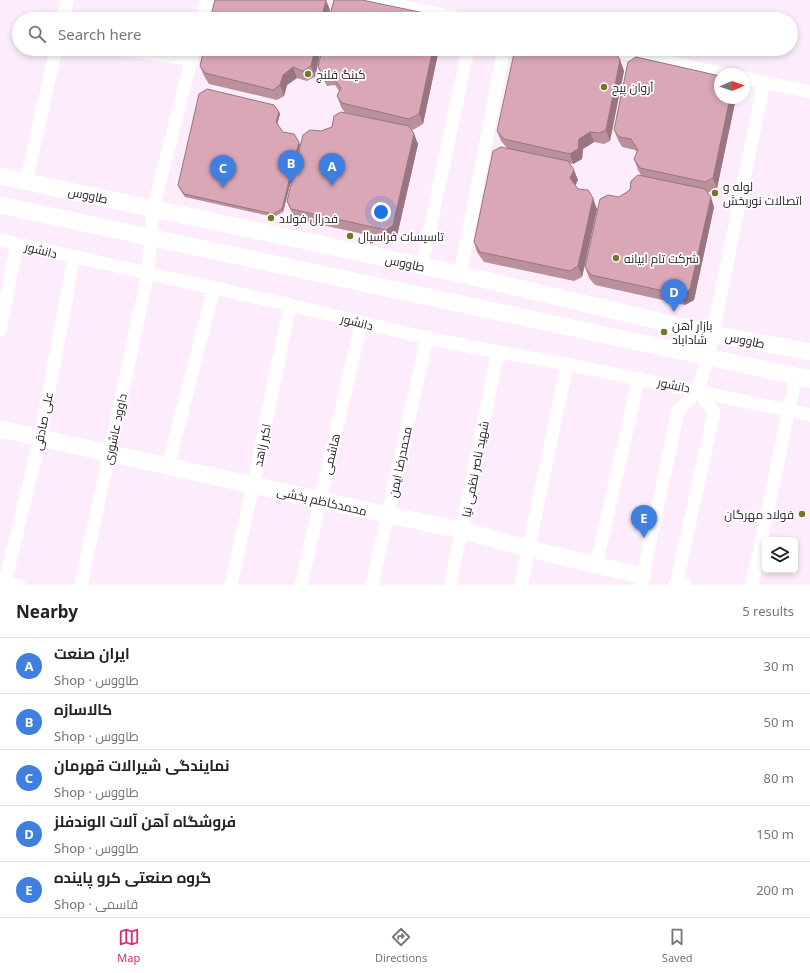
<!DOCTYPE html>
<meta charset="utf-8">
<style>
:root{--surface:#fff;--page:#f6f6f6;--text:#222;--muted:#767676;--line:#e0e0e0;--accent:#db2777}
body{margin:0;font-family:"Noto Sans",Cairo,sans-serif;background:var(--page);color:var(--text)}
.controls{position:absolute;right:12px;bottom:12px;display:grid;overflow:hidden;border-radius:6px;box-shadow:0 2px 6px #0003}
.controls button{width:36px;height:36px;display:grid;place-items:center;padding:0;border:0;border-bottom:1px solid var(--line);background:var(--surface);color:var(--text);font:20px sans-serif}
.compass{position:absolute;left:714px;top:68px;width:36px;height:36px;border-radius:50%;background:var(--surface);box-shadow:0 2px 6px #0003;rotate:88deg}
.you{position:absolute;left:381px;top:212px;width:14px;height:14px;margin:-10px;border:3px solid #fff;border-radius:50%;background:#1a73e8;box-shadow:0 0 0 6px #1a73e833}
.badge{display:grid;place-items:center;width:26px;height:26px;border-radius:50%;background:var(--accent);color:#fff;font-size:13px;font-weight:700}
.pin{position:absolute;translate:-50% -33px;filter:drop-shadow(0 1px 2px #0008)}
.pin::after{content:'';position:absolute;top:21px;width:14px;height:12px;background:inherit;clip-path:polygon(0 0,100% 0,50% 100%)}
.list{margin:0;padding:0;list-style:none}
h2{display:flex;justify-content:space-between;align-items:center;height:52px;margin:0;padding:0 16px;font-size:17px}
h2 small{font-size:13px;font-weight:400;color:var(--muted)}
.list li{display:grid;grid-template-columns:26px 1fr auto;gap:12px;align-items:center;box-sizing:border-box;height:56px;padding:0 16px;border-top:1px solid var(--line)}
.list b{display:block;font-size:15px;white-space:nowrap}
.list p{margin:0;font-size:13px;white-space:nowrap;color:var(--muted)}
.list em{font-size:13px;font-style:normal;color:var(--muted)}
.icon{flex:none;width:22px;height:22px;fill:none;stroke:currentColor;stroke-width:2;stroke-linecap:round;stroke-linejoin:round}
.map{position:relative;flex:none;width:810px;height:585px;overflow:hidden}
.search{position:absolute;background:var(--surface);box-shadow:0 2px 6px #0003;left:12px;right:12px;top:12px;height:44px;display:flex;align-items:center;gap:10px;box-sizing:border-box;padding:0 14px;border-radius:22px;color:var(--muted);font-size:15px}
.sheet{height:332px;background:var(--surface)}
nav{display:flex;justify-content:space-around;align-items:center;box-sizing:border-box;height:56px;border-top:1px solid var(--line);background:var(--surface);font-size:11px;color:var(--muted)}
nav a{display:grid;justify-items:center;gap:2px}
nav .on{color:var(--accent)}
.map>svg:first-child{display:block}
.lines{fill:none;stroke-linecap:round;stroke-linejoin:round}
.minor{stroke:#fff;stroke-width:13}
.tertiary{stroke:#fff;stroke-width:17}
.wall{fill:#bb909d}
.shaded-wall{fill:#98757f}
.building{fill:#d9a7b6;stroke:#98757f}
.poi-dot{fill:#707a26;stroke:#fff;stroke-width:1.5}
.labels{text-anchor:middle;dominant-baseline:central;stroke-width:3.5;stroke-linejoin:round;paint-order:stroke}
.poi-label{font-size:12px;fill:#282027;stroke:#fff;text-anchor:start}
.street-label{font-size:12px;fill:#282027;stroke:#fff}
</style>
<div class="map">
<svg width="810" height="585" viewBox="0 0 810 585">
<rect width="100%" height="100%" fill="#fdecfb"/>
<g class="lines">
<g class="minor">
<polyline points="372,0 463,19"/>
<polyline points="63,19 67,0"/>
<polyline points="202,19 207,0"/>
<polyline points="122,49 192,60"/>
<polyline points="606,49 725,74"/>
<polyline points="744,78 810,92"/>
<polyline points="26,182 56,49"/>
<polyline points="0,240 290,305 427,338 498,352 567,364 810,415"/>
<polyline points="422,266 468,49"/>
<polyline points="460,274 504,49"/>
<polyline points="0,330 17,244"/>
<polyline points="168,466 214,288"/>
<polyline points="596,565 639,378"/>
<polyline points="0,581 19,585"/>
<polyline points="5,582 40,438 74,258"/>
<polyline points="81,585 148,273 153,209 194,49"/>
<polyline points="231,585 253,486 290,305"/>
<polyline points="301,585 361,323"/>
<polyline points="372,585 427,338"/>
<polyline points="450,585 498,352"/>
<polyline points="521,585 567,364"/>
<polyline points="641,585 678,411 698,390 708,357 764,82"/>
<polyline points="676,585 714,413 698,390"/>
<polyline points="752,585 796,376"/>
</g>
<g class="tertiary">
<polyline points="0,176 460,274 713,334 810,352"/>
<polyline points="0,205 810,379"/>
<polyline points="0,429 388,515 462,530 529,549 643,576"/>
<polyline points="677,584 683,585"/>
</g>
</g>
<g class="wall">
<polygon points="321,49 315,77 307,81 297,78 287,85 284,96 277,100 209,84 204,76 200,66"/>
<polygon points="322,49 439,49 423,124 413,130 411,129 414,134 418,144 397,236 390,240 295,219 291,211 287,201 321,131 332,127 345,113 341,107 337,96 339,91 335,85 327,86 322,77 318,67"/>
<polygon points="620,60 624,71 610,141 604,144 594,142 583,149 582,159 573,164 570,163 578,180 575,185 578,189 597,209 582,277 574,281 484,262 477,252 474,242 507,148 501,141 497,131"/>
<polygon points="720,98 736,98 717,188 709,192 707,192 714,207 694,300 685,305 595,285 589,278 585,267 619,197 630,190 641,175 638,170 634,159 637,152 635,150 622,147 618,140 614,130"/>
<polygon points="279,112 280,114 277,124 283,132 300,145 283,212 274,217 185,197 179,188 178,185"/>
</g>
<g class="shaded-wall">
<polygon points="326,0 330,10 328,19 321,19"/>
<polygon points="315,49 321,49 315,77 311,66"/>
<polygon points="433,49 439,49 423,124 419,114"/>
<polygon points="620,60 624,71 610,141 606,130"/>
<polygon points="293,67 297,78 287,85 284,96 280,85 283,75"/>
<polygon points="730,98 736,98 717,188 713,178"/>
<polygon points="279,112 280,114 277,125 276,122"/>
<polygon points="590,132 594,142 583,149 582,159 573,164 570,154 579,139"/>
<polygon points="414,134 418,144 397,236 390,240 386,230"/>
<polygon points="299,142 300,145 283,212 282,209"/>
<polygon points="574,170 578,180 574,188 570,178"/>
<polygon points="711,197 714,207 694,300 685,305 682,295"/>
<polygon points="593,198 597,209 582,277 578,266"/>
</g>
<g class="building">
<polygon points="215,0 326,0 321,19 210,19"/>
<polygon points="334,0 362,0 434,15 436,19 329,19"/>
<polygon points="204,49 315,49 311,66 303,71 293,67 283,75 280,85 273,90 205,73 200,66"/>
<polygon points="322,49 433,49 419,114 409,119 342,103 337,96 341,88 331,75 323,75 318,67"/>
<polygon points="515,49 596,49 616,53 620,60 606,130 600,133 590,132 579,139 578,149 570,154 504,139 497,131"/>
<polygon points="636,57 720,76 720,98 730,98 713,178 705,182 640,168 634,159 638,150 631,139 619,137 614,130 628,62"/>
<polygon points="207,89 274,105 279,112 276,122 283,132 294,134 299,142 282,209 273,214 184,194 178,185 199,94"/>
<polygon points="341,112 409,126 414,134 393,225 386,230 291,209 287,201 303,135 310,130 321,131 332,127 334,116"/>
<polygon points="501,147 568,161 574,170 570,178 578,189 588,190 593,198 578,266 570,271 480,252 474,242 493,151"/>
<polygon points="638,175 705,189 711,197 690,289 682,295 591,275 585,267 600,199 608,195 619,197 630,190 631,181"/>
</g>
<g class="poi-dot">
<circle cx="308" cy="74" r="4"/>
<circle cx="604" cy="87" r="4"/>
<circle cx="715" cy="193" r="4"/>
<circle cx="271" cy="218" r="4"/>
<circle cx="350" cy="236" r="4"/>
<circle cx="616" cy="258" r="4"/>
<circle cx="664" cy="332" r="4"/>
<circle cx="802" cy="514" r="4"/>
</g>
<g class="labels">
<g class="poi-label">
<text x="316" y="74">کینگ فلنج</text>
<text x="612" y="87">آروان پیچ</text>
<text x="723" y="186">لوله و<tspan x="723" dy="14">اتصالات نوربخش</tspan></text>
<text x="279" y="218">فدرال فولاد</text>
<text x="358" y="236">تاسیسات فراسیال</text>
<text x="624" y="258">شرکت تام ابیانه</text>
<text x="672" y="325">بازار آهن<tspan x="672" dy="14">شاداباد</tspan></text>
<text x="794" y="514" text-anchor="end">فولاد مهرگان</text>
</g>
<g class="street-label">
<text transform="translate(88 195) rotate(12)">طاووس</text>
<text transform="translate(41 250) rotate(14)">دانشور</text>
<text transform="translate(405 263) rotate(12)">طاووس</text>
<text transform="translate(357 322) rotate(14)">دانشور</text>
<text transform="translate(745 340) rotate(11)">طاووس</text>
<text transform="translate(674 385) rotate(12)">دانشور</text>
<text transform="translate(43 421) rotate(-79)">علی صادقی</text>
<text transform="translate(115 429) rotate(-78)">داوود عاشوری</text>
<text transform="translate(262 445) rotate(-78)">اکبر زاهد</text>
<text transform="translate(331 454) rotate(-77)">هاشمی</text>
<text transform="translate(400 462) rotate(-78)">محمدرضا ایمن</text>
<text transform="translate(475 469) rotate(-79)">شهید ناصر نظمی نیا</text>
<text transform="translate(322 501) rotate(13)">محمدکاظم بخشی</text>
</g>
</g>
</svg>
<div class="controls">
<button><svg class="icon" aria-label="layers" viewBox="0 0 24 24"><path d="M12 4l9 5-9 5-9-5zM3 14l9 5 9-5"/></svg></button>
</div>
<svg class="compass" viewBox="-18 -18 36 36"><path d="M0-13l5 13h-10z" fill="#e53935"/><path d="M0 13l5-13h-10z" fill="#767676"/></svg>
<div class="you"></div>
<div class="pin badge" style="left:332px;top:186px;background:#3f7fe0">A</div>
<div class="pin badge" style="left:291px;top:183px;background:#3f7fe0">B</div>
<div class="pin badge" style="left:223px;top:188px;background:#3f7fe0">C</div>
<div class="pin badge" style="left:674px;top:312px;background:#3f7fe0">D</div>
<div class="pin badge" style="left:644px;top:538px;background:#3f7fe0">E</div>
<div class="search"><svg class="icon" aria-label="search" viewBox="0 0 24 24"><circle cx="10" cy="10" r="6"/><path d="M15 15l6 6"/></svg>Search here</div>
</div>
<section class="sheet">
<h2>Nearby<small>5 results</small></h2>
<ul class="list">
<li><span class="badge" style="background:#3f7fe0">A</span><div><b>ايران صنعت</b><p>Shop · طاووس</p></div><em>30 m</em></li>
<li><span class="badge" style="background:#3f7fe0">B</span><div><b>کالاسازه</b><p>Shop · طاووس</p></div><em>50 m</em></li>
<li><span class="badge" style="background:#3f7fe0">C</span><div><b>نمایندگی شیرالات قهرمان</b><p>Shop · طاووس</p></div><em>80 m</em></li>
<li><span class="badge" style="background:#3f7fe0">D</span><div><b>فروشگاه آهن آلات الوندفلز</b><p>Shop · طاووس</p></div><em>150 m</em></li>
<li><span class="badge" style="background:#3f7fe0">E</span><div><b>گروه صنعتی کرو پاینده</b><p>Shop · قاسمی</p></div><em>200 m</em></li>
</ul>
</section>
<nav>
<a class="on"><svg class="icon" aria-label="map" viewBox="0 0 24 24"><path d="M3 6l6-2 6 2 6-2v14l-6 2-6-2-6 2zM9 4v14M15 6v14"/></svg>Map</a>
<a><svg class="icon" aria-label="directions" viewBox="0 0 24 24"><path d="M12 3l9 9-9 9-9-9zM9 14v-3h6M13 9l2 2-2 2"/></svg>Directions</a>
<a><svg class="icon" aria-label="saved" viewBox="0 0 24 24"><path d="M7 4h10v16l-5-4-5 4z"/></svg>Saved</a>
</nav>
